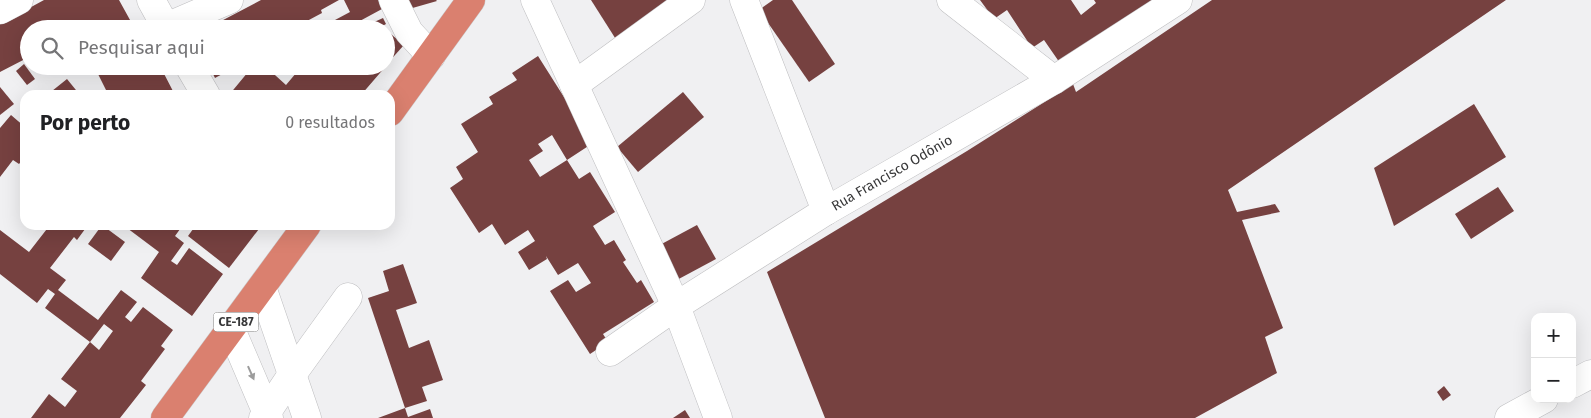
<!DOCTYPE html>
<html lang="pt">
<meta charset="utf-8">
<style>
:root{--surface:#fff;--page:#f6f6f6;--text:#202124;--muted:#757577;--line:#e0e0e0}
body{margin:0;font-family:"Fira Sans",sans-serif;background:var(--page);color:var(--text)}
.controls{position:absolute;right:15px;bottom:15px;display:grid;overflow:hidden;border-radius:10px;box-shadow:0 5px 20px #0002}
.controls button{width:45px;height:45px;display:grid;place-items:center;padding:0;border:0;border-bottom:1px solid var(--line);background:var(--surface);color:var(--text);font:25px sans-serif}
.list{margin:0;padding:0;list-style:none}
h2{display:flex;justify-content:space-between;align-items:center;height:65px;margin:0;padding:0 20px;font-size:21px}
h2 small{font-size:16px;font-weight:400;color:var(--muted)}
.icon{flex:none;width:28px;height:28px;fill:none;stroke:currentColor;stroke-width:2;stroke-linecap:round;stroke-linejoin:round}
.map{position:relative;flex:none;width:1591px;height:418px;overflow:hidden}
.search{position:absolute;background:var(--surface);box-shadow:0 5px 20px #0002;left:20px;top:20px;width:375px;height:55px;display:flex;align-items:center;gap:12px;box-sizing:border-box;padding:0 18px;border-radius:28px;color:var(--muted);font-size:19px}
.panel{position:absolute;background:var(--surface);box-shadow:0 5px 20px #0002;left:20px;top:90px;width:375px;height:140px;border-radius:15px}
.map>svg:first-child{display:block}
.building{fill:#764140}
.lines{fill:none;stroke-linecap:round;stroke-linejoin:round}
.minor-casing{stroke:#bebec0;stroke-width:29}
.highway-casing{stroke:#cbcbcc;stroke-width:29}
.minor{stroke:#fff;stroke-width:28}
.highway{stroke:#da806f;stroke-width:28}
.oneway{fill:#9c9c9c}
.labels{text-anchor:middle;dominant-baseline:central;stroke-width:5;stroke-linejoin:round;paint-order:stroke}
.shield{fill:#fff;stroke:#747474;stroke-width:1}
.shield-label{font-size:12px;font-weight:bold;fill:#383839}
.street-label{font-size:14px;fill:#383839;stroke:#fff}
</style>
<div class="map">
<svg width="1591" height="418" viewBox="0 0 1591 418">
<rect width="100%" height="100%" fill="#f0f0f2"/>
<g class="building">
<polygon points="44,0 119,0 135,29 29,29 29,57 0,72 0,24"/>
<polygon points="261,0 339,0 321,10 322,13 292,29 206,29"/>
<polygon points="344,0 378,0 382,9 345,29 340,29 335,20 350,12"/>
<polygon points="406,0 436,0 437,1 409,9"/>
<polygon points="591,0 672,0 617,41"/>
<polygon points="773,0 792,0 835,64 809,82 759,10"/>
<polygon points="980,0 1071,0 1081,15 1096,3 1094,0 1157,0 1062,66 1044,40 1032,48 1007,10 994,19"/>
<polygon points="1212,0 1506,0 1228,190 1237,212 1275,204 1280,212 1242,220 1283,328 1265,337 1277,373 1195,418 825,418 767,272 967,151 1073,84 1076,92"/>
<polygon points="383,18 386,24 377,29 359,29"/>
<polygon points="386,30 404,45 386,65"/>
<polygon points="538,56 593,143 567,160 552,135 538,144 543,151 529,160 540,177 567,160 579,179 590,172 615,212 593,226 605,245 614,240 626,260 623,262 637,283 641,280 654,302 603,334 608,342 590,354 550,291 568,280 576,292 591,283 578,263 558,275 546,256 547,259 529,270 518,252 535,241 528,230 505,245 492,224 479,233 450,188 463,179 456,167 478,152 461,124 493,104 489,97 517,80 512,73"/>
<polygon points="24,64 35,79 27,85 16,71"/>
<polygon points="94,66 160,66 175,95 97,95 106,90"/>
<polygon points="209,66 237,66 215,78"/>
<polygon points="253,66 265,66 286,85 302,66 386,66 361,95 229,95"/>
<polygon points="273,66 283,66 279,71"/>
<polygon points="67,79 80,95 47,95"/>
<polygon points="0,87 14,104 0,115"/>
<polygon points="683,92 704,117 638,172 617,147"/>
<polygon points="1474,104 1506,157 1394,226 1374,168"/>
<polygon points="11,115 25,127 25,157 19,164 13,160 0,177 0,128"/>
<polygon points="1498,187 1514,211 1471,239 1455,214"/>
<polygon points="50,225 88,225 77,240 74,237 50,268 66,280 58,290 98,320 121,290 137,302 125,317 131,322 143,307 173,330 161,346 165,349 141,381 146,385 120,418 31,418 49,394 65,407 77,391 61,379 90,342 99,350 113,331 104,324 90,342 45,308 55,294 48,289 37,303 0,274 0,230 29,252"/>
<polygon points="102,225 125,242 111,261 88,244"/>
<polygon points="123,225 183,225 175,236 184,243 171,261 177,265 189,248 223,274 192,316 141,278 159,252"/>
<polygon points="196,225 262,225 229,268 188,236"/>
<polygon points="697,225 716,259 675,281 656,247"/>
<polygon points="403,264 417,303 396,310 409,348 429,340 443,380 422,387 427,401 405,408 368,298 389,291 383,271"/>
<polygon points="1444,386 1451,395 1443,401 1437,392"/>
<polygon points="405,408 408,417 430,409 433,418 378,418"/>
<polygon points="685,410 690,418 673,418"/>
</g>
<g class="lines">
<g class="minor-casing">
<g id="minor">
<polyline points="151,0 167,29"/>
<polyline points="393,0 409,32 431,56"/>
<polyline points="535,0 676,306 718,418"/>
<polyline points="744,0 826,211"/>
<polyline points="951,0 1054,80"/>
<polyline points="0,10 19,0"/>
<polyline points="166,27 229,0"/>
<polyline points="189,66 206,95"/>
<polyline points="574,85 691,0"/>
<polyline points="262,287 307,418"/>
<polyline points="231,329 269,418"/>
<polyline points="610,352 676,306 826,211 1054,80 1178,0"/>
<polyline points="1572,384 1591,374"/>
<polyline points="263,418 291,376 348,297"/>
<polyline points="1509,418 1544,399"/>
</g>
</g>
<g class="highway-casing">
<g id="highway">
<polyline points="390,112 471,0"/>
<polyline points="165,418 307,225"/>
</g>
</g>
<use href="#minor" class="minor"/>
<use href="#highway" class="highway"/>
</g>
<defs><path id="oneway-solid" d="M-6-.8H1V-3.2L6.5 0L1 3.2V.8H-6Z" transform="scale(1.25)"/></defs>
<use class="oneway" href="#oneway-solid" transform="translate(251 373) rotate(66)"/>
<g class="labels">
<rect class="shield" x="213.5" y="312.5" width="45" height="19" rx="4"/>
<g class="shield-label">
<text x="236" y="322">CE-187</text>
</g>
<g class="street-label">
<text transform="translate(892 173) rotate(-30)">Rua Francisco Odônio</text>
</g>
</g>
</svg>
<div class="controls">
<button>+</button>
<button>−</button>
</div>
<div class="search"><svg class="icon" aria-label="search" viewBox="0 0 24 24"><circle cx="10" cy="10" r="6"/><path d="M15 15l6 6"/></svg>Pesquisar aqui</div>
<section class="panel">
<h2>Por perto<small>0 resultados</small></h2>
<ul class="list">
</ul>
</section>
</div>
